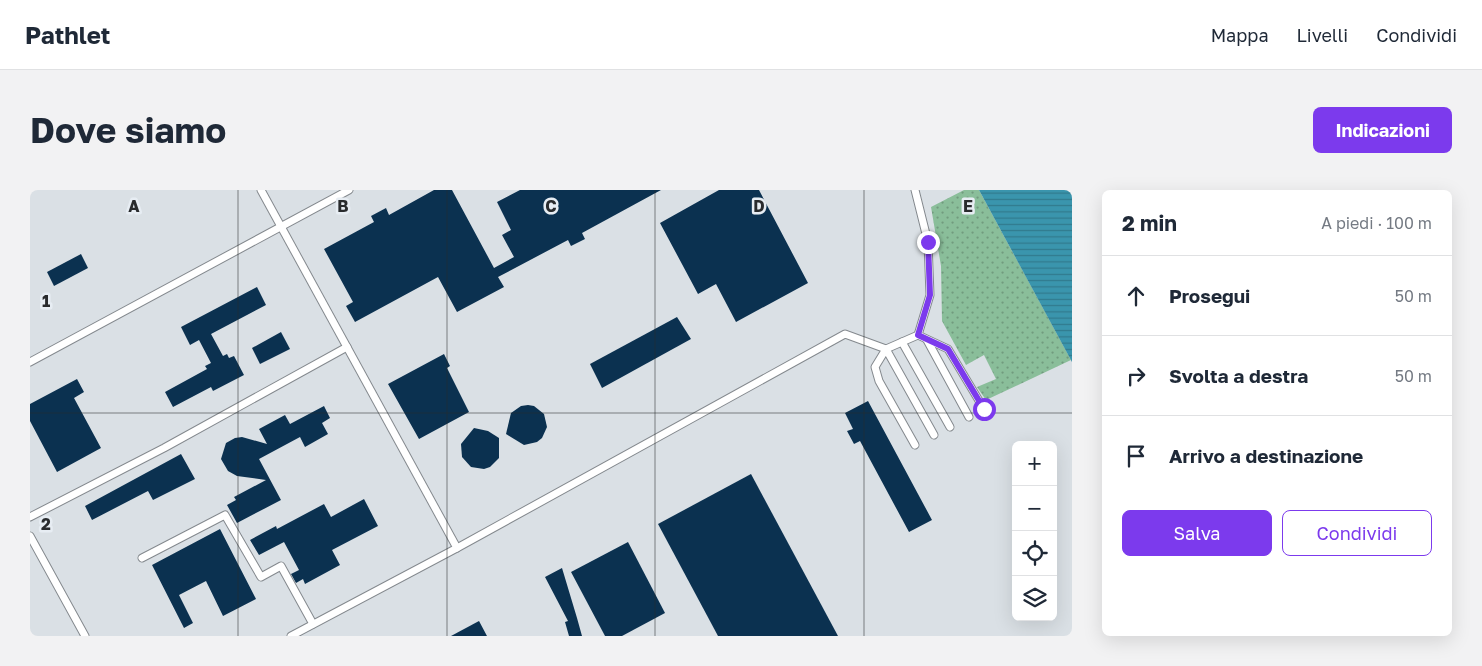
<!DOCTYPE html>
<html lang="it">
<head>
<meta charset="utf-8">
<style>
	:root { --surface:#fff; --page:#f2f2f3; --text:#1f2937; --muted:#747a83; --line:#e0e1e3; --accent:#7c3aed }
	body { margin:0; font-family:"Golos Text",sans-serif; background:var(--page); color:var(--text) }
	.controls { position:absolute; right:15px; bottom:15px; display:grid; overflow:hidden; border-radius:8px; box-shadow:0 5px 20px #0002 }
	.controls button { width:45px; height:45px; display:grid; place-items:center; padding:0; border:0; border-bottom:1px solid var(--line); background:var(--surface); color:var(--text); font:25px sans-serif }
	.stop { position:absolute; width:15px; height:15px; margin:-11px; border:4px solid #7c3aed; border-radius:50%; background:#fff }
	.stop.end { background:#7c3aed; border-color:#fff; box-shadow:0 1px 5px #0008 }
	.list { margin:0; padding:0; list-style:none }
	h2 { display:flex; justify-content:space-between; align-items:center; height:65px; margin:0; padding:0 20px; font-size:21px }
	h2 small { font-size:16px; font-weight:400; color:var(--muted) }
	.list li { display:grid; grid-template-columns:32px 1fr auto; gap:15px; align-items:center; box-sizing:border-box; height:80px; padding:0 20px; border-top:1px solid var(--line) }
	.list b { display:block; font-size:19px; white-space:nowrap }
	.list em { font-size:16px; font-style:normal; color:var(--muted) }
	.actions { display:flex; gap:10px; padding:15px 20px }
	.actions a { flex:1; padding:11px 0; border:1px solid var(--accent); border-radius:8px; text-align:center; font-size:18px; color:var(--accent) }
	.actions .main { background:var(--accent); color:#fff }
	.icon { flex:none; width:28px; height:28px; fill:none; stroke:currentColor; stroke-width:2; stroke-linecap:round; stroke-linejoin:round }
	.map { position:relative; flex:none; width:1042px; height:446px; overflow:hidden; border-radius:8px }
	header { display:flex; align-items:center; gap:30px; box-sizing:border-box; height:70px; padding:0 25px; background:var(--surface); border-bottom:1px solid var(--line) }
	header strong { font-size:24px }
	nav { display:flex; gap:28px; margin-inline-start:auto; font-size:18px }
	.intro { display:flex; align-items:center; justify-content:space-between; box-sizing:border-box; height:120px; padding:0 30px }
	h1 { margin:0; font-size:35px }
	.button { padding:12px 22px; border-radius:8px; background:var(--accent); color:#fff; font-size:18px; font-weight:700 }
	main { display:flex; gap:30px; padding:0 30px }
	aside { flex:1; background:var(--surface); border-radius:8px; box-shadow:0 5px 20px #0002 }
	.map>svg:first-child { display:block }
	.grass { fill:url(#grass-dots) }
	.water { fill:url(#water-rules) }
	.building { fill:#0b3150 }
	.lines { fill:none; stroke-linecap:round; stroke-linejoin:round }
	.service-casing { stroke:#84898e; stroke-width:9 }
	.service { stroke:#fff; stroke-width:7 }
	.route { stroke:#7c3aed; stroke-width:6 }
	.grid { fill:none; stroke:#292b2d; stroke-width:1; stroke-opacity:0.55 }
	.grid-label { font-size:16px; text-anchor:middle; font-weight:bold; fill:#292b2d; stroke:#e7edf3; stroke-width:5; stroke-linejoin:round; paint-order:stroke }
</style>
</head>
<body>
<header>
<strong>Pathlet</strong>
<nav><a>Mappa</a><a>Livelli</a><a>Condividi</a></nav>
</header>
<div class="intro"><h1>Dove siamo</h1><a class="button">Indicazioni</a></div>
<main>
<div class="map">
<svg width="1042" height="446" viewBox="0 0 1042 446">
	<defs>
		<pattern id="grass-dots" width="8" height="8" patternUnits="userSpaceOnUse" patternTransform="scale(1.25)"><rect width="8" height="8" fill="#8abe9a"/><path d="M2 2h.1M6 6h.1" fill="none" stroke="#719b7e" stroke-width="1.8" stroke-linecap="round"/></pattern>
		<pattern id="water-rules" width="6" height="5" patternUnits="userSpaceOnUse" patternTransform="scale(1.25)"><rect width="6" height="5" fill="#3a95ad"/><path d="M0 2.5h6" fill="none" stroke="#317a8d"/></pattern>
	</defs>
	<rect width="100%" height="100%" fill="#dae0e5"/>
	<polygon class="grass" points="934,0 949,0 1041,170 956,210 947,197 966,189 954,165 936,175 912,131 911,76 901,17"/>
	<polygon class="water" points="949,0 1042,0 1042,172"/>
	<g class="building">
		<polygon points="404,0 422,0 464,78 484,67 472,45 481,40 467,12 490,0 631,0 552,43 555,49 541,56 538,50 468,87 474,97 427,122 408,87 325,132 316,116 323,112 294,59 344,32 341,26 356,18 359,25"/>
		<polygon points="689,0 729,0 778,93 706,132 686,94 668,104 630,33"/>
		<polygon points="51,64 58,78 24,96 17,82"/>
		<polygon points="227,97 236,115 181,144 193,166 197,164 199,168 204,166 214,185 183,201 181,197 143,217 135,202 177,179 175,176 181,173 169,150 160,155 151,137"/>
		<polygon points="647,127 661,149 572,198 560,174"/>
		<polygon points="251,142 260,159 230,174 222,158"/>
		<polygon points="414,164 420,176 417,178 439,222 389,249 358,194"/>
		<polygon points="47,189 54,202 44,208 71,258 27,282 0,231 0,214"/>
		<polygon points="838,211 902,330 879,342 830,251 824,254 817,241 823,239 815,223"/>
		<polygon points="498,215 504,216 514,224 517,237 512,248 507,252 494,255 476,244 481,223 491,216"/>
		<polygon points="294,216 300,228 292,233 298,244 275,257 270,247 229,269 251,310 207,333 197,315 206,310 204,307 236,290 207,286 198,281 191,269 196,253 205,248 212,247 237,254 229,239 255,225 260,234"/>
		<polygon points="444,238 458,241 469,248 469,268 460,277 454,279 441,277 432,267 431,254"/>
		<polygon points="151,264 165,289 123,310 118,301 62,330 55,316"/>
		<polygon points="721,284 808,446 688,446 628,334"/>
		<polygon points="334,309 348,336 302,360 310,375 275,394 273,389 266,393 261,384 269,380 254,352 229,365 220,350 246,336 247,339 294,314 301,327"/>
		<polygon points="190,339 226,409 193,426 176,391 149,405 163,433 154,438 122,375"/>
		<polygon points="598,352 635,423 592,446 575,446 541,382"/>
		<polygon points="532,378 547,428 552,446 539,446 535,432 538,431 515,387"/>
		<polygon points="449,431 457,446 421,446"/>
	</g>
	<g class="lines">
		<g class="service-casing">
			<g id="service">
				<polyline points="231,0 427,358"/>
				<polyline points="885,0 898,52 900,105 888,145"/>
				<polyline points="897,150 939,227"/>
				<polyline points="872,152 920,237"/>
				<polyline points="0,172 319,0"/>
				<polyline points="885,255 849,191 845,177 856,159 904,245"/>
				<polyline points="0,327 134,258 317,157"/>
				<polyline points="0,346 55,446"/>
				<polyline points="112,368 195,325 231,387 251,376 283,434"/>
				<polyline points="261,446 427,358 815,144 856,159 888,145 918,159 954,219"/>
			</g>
		</g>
		<use href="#service" class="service"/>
	</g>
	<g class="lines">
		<polyline class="route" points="898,52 900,105 888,145 918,159 954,219"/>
	</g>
	<path class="grid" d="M208,0V446M417,0V446M625,0V446M834,0V446M0,223H1042"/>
	<g class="grid-label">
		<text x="104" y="22">A</text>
		<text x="313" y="22">B</text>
		<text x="521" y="22">C</text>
		<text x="729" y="22">D</text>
		<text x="938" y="22">E</text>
		<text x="16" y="117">1</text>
		<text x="16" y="340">2</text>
	</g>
</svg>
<div class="controls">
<button>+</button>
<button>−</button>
<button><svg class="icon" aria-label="locate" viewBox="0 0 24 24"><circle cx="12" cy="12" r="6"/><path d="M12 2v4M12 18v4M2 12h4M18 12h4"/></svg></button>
<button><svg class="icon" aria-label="layers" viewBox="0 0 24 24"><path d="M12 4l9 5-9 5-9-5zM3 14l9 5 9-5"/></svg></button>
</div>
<div class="stop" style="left:954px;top:219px"></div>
<div class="stop end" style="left:898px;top:52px"></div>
</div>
<aside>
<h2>2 min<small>A piedi · 100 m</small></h2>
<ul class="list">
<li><svg class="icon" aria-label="ahead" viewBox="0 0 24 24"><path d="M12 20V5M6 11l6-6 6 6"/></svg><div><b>Prosegui</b></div><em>50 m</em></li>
<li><svg class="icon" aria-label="right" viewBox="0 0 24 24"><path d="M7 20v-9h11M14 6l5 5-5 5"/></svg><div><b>Svolta a destra</b></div><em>50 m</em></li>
<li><svg class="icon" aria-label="arrive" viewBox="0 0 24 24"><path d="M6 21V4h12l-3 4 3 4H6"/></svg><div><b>Arrivo a destinazione</b></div></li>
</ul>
<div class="actions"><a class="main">Salva</a><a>Condividi</a></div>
</aside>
</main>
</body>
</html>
